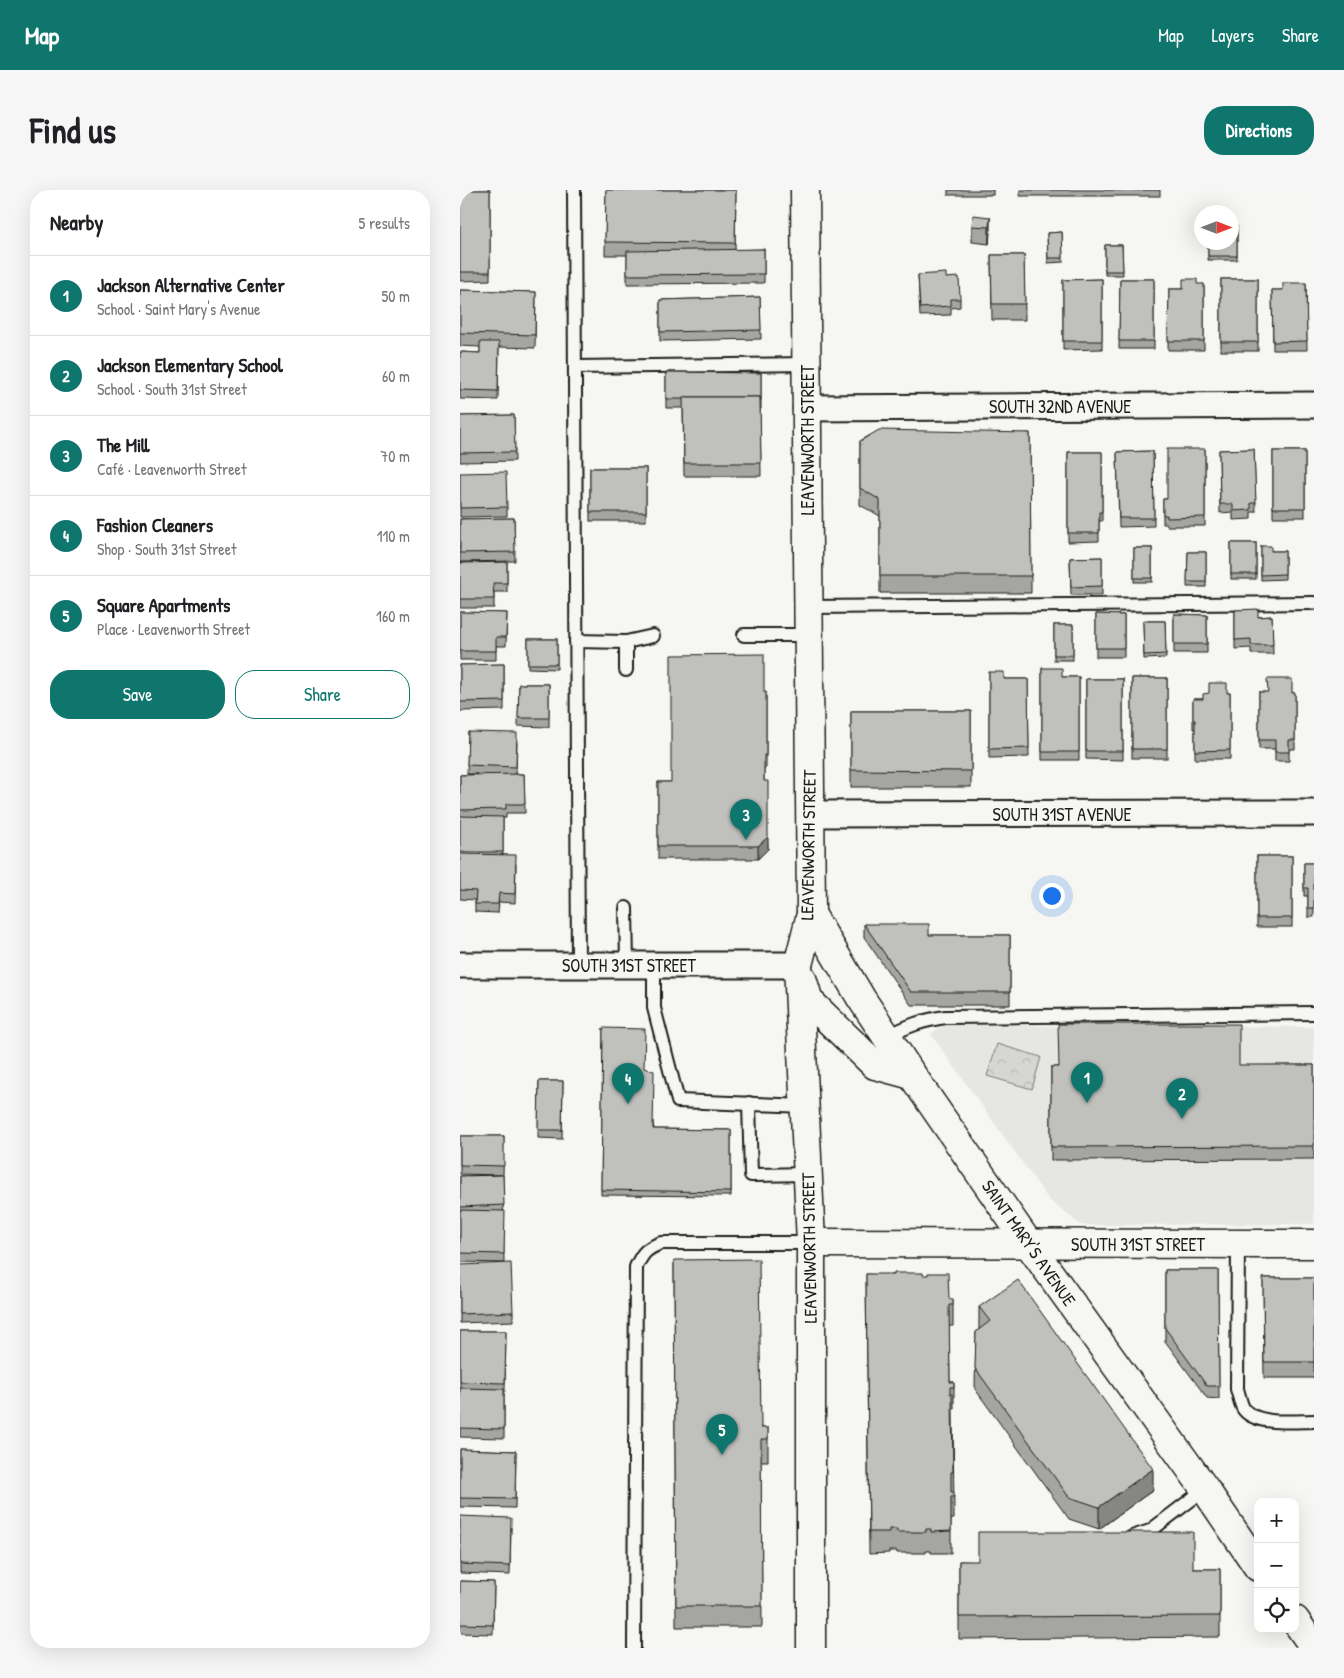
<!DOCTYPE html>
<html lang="en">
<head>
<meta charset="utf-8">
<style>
	:root { --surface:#fff; --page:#f6f6f6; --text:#202124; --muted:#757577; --line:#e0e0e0; --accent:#0f766e }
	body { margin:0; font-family:"Patrick Hand",sans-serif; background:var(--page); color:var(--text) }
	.controls { position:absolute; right:15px; bottom:15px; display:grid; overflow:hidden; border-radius:10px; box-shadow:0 5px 20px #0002 }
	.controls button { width:45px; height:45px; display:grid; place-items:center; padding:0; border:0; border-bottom:1px solid var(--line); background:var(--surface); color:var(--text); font:25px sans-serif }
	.compass { position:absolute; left:734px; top:15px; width:45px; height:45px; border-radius:50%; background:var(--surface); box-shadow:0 5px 20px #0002; rotate:90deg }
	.you { position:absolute; left:591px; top:705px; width:18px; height:18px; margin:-12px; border:4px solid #fff; border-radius:50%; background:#1a73e8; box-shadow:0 0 0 8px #1a73e833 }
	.badge { display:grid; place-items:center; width:32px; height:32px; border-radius:50%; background:var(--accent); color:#fff; font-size:16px; font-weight:700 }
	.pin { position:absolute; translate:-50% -41px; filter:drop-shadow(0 1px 2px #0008) }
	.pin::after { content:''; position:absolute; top:26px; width:18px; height:15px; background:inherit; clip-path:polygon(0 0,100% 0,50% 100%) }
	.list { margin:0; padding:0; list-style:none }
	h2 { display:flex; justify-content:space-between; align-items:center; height:65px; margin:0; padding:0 20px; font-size:21px }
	h2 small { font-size:16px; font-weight:400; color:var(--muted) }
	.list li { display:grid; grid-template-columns:32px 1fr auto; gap:15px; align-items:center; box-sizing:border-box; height:80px; padding:0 20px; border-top:1px solid var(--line) }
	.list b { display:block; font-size:19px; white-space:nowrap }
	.list p { margin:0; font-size:16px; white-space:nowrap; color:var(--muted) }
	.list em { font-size:16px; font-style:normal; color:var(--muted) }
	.actions { display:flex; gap:10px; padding:15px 20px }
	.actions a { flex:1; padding:11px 0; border:1px solid var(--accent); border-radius:20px; text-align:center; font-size:18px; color:var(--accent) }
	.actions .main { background:var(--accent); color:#fff }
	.icon { flex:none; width:28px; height:28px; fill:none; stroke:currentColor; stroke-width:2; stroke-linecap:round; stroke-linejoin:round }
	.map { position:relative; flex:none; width:854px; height:1458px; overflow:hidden; border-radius:20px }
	header { display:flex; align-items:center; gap:30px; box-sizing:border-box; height:70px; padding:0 25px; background:var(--accent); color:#fff }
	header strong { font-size:24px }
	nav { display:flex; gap:28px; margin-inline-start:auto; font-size:18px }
	.intro { display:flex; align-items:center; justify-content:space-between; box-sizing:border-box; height:120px; padding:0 30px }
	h1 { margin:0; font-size:35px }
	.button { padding:12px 22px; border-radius:20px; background:var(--accent); color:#fff; font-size:18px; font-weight:700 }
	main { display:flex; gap:30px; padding:0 30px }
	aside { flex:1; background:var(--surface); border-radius:20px; box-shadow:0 5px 20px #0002 }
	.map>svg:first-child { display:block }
	.built { fill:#e6e6e2 }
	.park { fill:url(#park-crowns); stroke:#797977 }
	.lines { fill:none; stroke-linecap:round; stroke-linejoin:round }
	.lane-casing { stroke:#1c1c1c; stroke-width:16 }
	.street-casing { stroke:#1c1c1c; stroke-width:29 }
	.secondary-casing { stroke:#1c1c1c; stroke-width:31 }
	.primary-casing { stroke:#1c1c1c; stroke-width:31 }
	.lane { stroke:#f6f6f2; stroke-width:12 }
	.street { stroke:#f6f6f2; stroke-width:25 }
	.secondary { stroke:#f6f6f2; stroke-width:28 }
	.primary { stroke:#f6f6f2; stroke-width:28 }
	.wall { fill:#a5a5a3; stroke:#1c1c1c }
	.shaded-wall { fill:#868684; stroke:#1c1c1c }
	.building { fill:#c0c0bd; stroke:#1c1c1c }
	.labels { text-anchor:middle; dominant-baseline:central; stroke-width:4; stroke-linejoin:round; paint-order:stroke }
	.street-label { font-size:18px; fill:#1c1c1c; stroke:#f6f6f2 }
</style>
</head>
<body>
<header>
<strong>Map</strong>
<nav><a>Map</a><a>Layers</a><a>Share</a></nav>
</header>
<div class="intro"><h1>Find us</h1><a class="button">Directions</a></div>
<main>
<aside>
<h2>Nearby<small>5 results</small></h2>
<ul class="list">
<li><span class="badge">1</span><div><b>Jackson Alternative Center</b><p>School · Saint Mary's Avenue</p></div><em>50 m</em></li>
<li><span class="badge">2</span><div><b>Jackson Elementary School</b><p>School · South 31st Street</p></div><em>60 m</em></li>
<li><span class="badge">3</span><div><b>The Mill</b><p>Café · Leavenworth Street</p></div><em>70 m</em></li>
<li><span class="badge">4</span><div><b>Fashion Cleaners</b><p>Shop · South 31st Street</p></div><em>110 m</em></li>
<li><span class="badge">5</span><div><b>Square Apartments</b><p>Place · Leavenworth Street</p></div><em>160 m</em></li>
</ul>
<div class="actions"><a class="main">Save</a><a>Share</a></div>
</aside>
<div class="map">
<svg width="854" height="1458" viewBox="0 0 854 1458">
	<defs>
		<pattern id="park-crowns" width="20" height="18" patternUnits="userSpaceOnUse" patternTransform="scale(1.25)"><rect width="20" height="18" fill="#d6d6d2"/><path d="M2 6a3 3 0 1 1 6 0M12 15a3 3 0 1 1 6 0" fill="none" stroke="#b7b7b4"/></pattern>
	</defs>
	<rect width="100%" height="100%" fill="#f6f6f2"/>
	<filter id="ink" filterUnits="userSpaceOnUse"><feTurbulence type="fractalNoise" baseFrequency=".02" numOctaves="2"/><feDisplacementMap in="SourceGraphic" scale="10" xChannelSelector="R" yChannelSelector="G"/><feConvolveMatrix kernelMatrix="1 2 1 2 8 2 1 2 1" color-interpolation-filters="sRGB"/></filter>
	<g filter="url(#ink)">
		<polygon class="built" points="489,835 854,837 854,1034 621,1035 589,1010 471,844 478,838"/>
		<polygon class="park" points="537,854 581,867 572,899 527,886"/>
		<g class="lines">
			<g class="lane-casing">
				<g id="lane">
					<polyline points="114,0 118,775"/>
					<polyline points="115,177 346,174"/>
					<polyline points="348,417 854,413"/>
					<polyline points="284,445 348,445"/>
					<polyline points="116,451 166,452"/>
					<polyline points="166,480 166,452 193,446"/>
					<polyline points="166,718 167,774"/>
					<polyline points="194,775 194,818 218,911 345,916"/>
					<path d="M427,847C447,836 463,830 486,827L854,823"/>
					<polyline points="289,913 291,985 348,984"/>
					<path d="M778,1054L777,1199C779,1205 780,1212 783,1218C794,1236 836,1231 854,1231"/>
					<polyline points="672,1347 690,1341 745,1299"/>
					<path d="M174,1458L176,1077C183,1062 186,1059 201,1053H351"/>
				</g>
			</g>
			<g class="street-casing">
				<g id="street">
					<polyline points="346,218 854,215"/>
					<polyline points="350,624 854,623"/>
					<polyline points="0,775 338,775"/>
				</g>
			</g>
			<g class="secondary-casing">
				<polyline id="secondary" points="351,1053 854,1054"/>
			</g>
			<g class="primary-casing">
				<g id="primary">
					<polyline points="345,0 351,724 338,775 351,1053 351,1458"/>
					<polyline points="351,724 401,808 452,885 568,1053 745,1299 798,1377"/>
					<polyline points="342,788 349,811 415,875 452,885"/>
					<polyline points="835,1430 854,1457"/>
				</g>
			</g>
			<use href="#lane" class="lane"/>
			<use href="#street" class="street"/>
			<use href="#secondary" class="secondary"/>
			<use href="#primary" class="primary"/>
		</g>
		<g class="wall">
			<polygon points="0,0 30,0 30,90 0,91"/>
			<polygon points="146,0 276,0 275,60 304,59 304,93 167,94 167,65 145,65"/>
			<rect x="488" y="0" width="45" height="5"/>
			<rect x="560" y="0" width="140" height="6"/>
			<polygon points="530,27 529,54 512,52 512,36"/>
			<polygon points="777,36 777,70 748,70 748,52"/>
			<polygon points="602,42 603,72 588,73 587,43"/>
			<polygon points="645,55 662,55 663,85 645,85"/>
			<polygon points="531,65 564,65 565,130 532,130"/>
			<polygon points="458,85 486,88 500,109 500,117 491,118 491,125 460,126"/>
			<polygon points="642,89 642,159 603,160 603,90"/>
			<polygon points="660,89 694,89 694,159 659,159"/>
			<rect x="761" y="89" width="37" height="72"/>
			<polygon points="846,93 847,160 813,160 812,100 823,100"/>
			<polygon points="744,94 744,160 708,160 709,99 723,99"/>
			<polygon points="0,100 76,102 75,158 39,157 38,210 0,209 0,162 20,163 20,157 0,156"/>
			<polygon points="300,107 301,149 200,151 200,110"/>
			<polygon points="206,182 301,183 301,219 300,219 301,286 224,286 223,218 206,218"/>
			<polygon points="54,225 55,271 0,272 0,226"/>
			<polygon points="570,243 571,403 420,403 420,326 400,315 400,251"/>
			<polygon points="745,259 745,336 707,336 707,334 703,334 703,309 707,309"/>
			<polygon points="794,259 796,322 791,322 791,329 773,330 773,322 760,323 759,260"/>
			<polygon points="693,261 694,336 659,337 657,262"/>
			<rect x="813" y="261" width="32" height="66"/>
			<polygon points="608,262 642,262 642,331 639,331 639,351 608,352"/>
			<rect x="130" y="278" width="56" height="53"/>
			<polygon points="0,283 47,317 47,326 0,327"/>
			<polygon points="54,328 55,371 0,372 0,329"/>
			<rect x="771" y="353" width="25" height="36"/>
			<polygon points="801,356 811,361 825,361 825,389 801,390"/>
			<rect x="674" y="358" width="18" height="34"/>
			<polygon points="728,362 746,362 746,397 727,397"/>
			<polygon points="642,367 642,405 611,405 610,368"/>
			<polygon points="47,372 47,402 34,402 34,418 0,418 0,373"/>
			<polygon points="775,420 798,427 812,426 813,464 791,464 791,458 775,459"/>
			<polygon points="0,422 47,423 46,456 36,456 36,470 0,470"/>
			<polygon points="636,424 664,425 664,467 636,467"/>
			<polygon points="714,424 747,425 747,463 714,463"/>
			<polygon points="683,431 705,431 706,468 684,469"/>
			<rect x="594" y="435" width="19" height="35"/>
			<polygon points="68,449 97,449 97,479 68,478"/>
			<polygon points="44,474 44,520 0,521 0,475"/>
			<polygon points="582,478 602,487 619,487 619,570 582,570"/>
			<polygon points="529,482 544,489 568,489 569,567 529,568"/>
			<rect x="672" y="488" width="35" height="80"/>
			<polygon points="626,489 663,489 663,570 626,569"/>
			<polygon points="59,494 89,494 89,537 58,536"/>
			<polygon points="304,502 306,502 306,578 304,578 304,591 308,659 298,669 198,669 198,592 211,592"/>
			<polygon points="799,502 835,503 835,559 829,559 829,571 815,571 815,559 799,559"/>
			<polygon points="767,503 770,503 770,569 735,569 735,539 733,539 733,509 743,509"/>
			<rect x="391" y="521" width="120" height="76"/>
			<polygon points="8,542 57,552 56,584 64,584 65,623 46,623 46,628 43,628 43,665 56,674 55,713 39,712 38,723 15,722 15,710 0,709 0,585 17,584 7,584"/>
			<rect x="797" y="666" width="35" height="71"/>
			<polygon points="844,673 854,673 854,727 848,727 848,706 844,706"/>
			<polygon points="404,734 469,745 550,745 550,815 451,815 404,747"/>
			<polygon points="143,838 184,878 194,939 271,940 271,1006 141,1005"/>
			<polygon points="854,875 854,969 591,970 591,877"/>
			<polygon points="79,891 103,891 102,949 78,948"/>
			<polygon points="0,946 44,946 43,985 44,1073 0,1072 0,986 41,985 0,984"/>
			<polygon points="214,1070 301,1238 308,1238 308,1271 301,1271 302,1437 216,1437"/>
			<polygon points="0,1075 53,1122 53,1131 0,1133"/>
			<polygon points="705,1080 758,1080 759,1209 747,1208 705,1151"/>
			<polygon points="406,1084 428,1085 463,1085 489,1109 493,1109 493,1136 489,1136 490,1192 494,1192 494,1218 493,1218 494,1329 491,1329 491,1363 471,1363 471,1361 466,1361 466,1363 437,1363 437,1361 429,1361 429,1363 409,1364"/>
			<polygon points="803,1088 854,1088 854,1188 804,1188"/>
			<polygon points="519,1117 693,1300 639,1339 609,1329 515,1199 516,1142 519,1139"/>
			<polygon points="0,1141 46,1141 45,1202 44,1202 44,1248 0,1247"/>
			<polygon points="0,1259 56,1261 55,1318 0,1317"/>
			<polygon points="0,1326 51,1337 50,1385 0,1383"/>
			<polygon points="499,1371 733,1379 760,1379 760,1447 499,1449"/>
			<polygon points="0,1391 34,1392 33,1444 0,1443"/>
		</g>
		<g class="shaded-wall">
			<polygon points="530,27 530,43 529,54 529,37"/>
			<polygon points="308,647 308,659 298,669 298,656"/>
			<polygon points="693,1279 693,1300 639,1339 639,1317"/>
		</g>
		<g class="building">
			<rect x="0" y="0" width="30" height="82"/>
			<polygon points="146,0 276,0 275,53 145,52"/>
			<polygon points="513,25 530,27 529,37 512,36"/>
			<polygon points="772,36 777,36 777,66 748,66 748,52 772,52"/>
			<polygon points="602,42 603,68 588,68 587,43"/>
			<polygon points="645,55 662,55 663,81 645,81"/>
			<polygon points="304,59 304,84 167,85 167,61"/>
			<polygon points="531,65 564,65 565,114 532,114"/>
			<polygon points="486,83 486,88 499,87 500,109 491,109 491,116 460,118 458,85"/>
			<polygon points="642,89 642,151 603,151 603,90"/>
			<polygon points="660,89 694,89 694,151 659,151"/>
			<polygon points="723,89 737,89 737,94 744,94 744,151 708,151 709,99 723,99"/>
			<rect x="761" y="89" width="37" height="63"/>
			<polygon points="823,93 846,93 847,151 813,152 812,100 823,100"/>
			<polygon points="0,100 76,102 75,145 0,143"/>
			<polygon points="300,107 301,140 200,142 200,110"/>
			<polygon points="20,152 39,152 38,201 0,200 0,162 20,163"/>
			<polygon points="206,182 301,183 301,210 300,210 300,207 223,207 223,209 206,209"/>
			<polygon points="223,207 300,207 301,273 224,273"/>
			<polygon points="54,225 55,262 0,263 0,226"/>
			<polygon points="419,240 570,243 571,386 420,386 420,310 400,298 400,251"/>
			<polygon points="707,259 745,259 745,327 707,328 707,325 703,325 703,309 707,309"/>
			<polygon points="794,259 796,313 791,313 791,320 773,321 773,314 760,314 759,260"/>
			<polygon points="693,261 694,328 659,328 657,262"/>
			<rect x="813" y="261" width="32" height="57"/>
			<polygon points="608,262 642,262 642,322 639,322 639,343 608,343"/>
			<rect x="130" y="278" width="56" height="44"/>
			<polygon points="46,282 47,317 0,318 0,283"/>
			<polygon points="54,328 55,362 0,363 0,329"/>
			<rect x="771" y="353" width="25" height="31"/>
			<polygon points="801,356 811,356 811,361 825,361 825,384 801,385"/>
			<rect x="674" y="358" width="18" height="30"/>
			<polygon points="728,362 746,362 746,392 727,392"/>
			<polygon points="642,367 642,396 611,397 610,368"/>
			<polygon points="47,372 47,393 33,393 34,409 0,409 0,373"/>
			<polygon points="798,419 798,427 812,426 813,455 791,455 791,449 775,450 775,420"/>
			<polygon points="0,422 47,423 46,447 36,447 36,461 0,461"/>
			<polygon points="636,424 664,425 664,458 636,458"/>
			<polygon points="714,424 747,425 747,454 714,454"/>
			<polygon points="683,431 705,431 706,464 684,465"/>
			<rect x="594" y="435" width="19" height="30"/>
			<rect x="68" y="449" width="29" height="25"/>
			<polygon points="304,464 304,502 306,502 306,565 304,565 304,591 308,591 308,647 298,656 198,656 198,592 211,592 211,465"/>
			<polygon points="44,474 44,511 0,512 0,475"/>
			<polygon points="582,478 602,478 602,487 619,487 619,562 582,562"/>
			<polygon points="529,482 544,482 544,489 568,489 569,558 529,559"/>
			<rect x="672" y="488" width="35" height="71"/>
			<rect x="626" y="489" width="37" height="72"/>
			<polygon points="807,489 832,489 832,503 835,503 835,550 829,550 829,562 815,562 815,550 799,550 799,502 808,502"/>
			<polygon points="749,493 767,493 767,503 770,503 770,560 735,561 735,530 733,530 733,509 743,509 743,504 749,503"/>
			<polygon points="59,494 89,494 89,528 58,528"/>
			<polygon points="391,521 511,521 511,581 391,580"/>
			<polygon points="8,542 57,543 56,577 7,575"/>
			<polygon points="64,584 65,614 46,614 46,619 0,620 0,585"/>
			<polygon points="0,626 43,627 43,662 0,662"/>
			<polygon points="0,664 56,665 55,704 39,703 38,714 15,714 16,701 0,700"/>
			<rect x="797" y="666" width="35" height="62"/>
			<polygon points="844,673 854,673 854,718 848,718 848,698 844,698"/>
			<polygon points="404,734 469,734 469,745 550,745 550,802 451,802"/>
			<polygon points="598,834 779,834 779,875 854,875 854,956 591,957 591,877 599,877"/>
			<polygon points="143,838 185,839 184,878 194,881 193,939 271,940 271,1002 141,1000"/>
			<polygon points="79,891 103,891 102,940 78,940"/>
			<polygon points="0,946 44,946 44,976 0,975"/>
			<polygon points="43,985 44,1015 0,1017 0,986"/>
			<polygon points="0,1020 45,1021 44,1064 0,1063"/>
			<polygon points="299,1069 301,1238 308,1238 308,1249 301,1249 302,1416 216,1416 214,1070"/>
			<polygon points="51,1073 53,1122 0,1124 0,1075"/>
			<polygon points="705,1080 758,1080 759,1196 747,1196 705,1138"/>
			<polygon points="434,1083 463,1083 463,1085 468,1085 468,1083 488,1083 489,1109 493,1109 493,1115 489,1115 490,1192 494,1192 494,1197 490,1197 490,1204 492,1204 493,1282 491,1282 491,1302 494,1302 494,1307 491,1307 491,1341 471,1342 471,1339 466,1339 466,1342 437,1342 437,1339 429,1339 429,1342 409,1342 406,1084 428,1084 428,1085 434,1085"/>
			<polygon points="803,1088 854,1088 854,1172 804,1172"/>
			<polygon points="558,1090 693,1279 639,1317 609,1307 515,1178 516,1142 530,1131 519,1117"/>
			<polygon points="0,1141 46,1141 45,1193 0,1192"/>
			<polygon points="0,1198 44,1199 44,1239 0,1238"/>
			<polygon points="0,1259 56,1261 55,1309 0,1308"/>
			<polygon points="0,1326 51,1328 50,1376 0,1374"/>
			<polygon points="518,1342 733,1342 733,1379 760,1379 760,1426 499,1427 499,1371 518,1371"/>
			<polygon points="0,1391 34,1392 33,1435 0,1434"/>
		</g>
	</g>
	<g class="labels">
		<g class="street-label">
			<text x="600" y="216">SOUTH 32ND AVENUE</text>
			<text transform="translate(347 250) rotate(-90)">LEAVENWORTH STREET</text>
			<text x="602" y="624">SOUTH 31ST AVENUE</text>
			<text transform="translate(348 655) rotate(-89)">LEAVENWORTH STREET</text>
			<text x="169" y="775">SOUTH 31ST STREET</text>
			<text transform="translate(569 1053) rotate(55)">SAINT MARY'S AVENUE</text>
			<text x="678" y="1054">SOUTH 31ST STREET</text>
			<text transform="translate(349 1058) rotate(-91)">LEAVENWORTH STREET</text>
		</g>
	</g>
</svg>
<div class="controls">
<button>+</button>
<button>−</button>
<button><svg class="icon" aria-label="locate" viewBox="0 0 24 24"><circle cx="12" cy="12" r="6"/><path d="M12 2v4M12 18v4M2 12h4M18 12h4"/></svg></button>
</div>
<svg class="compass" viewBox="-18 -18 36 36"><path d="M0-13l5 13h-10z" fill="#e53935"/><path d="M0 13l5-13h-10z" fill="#757577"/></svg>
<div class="you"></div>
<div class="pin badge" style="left:627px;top:913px">1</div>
<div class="pin badge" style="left:722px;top:929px">2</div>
<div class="pin badge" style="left:286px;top:650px">3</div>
<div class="pin badge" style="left:168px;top:914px">4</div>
<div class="pin badge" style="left:262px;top:1265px">5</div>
</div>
</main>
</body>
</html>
